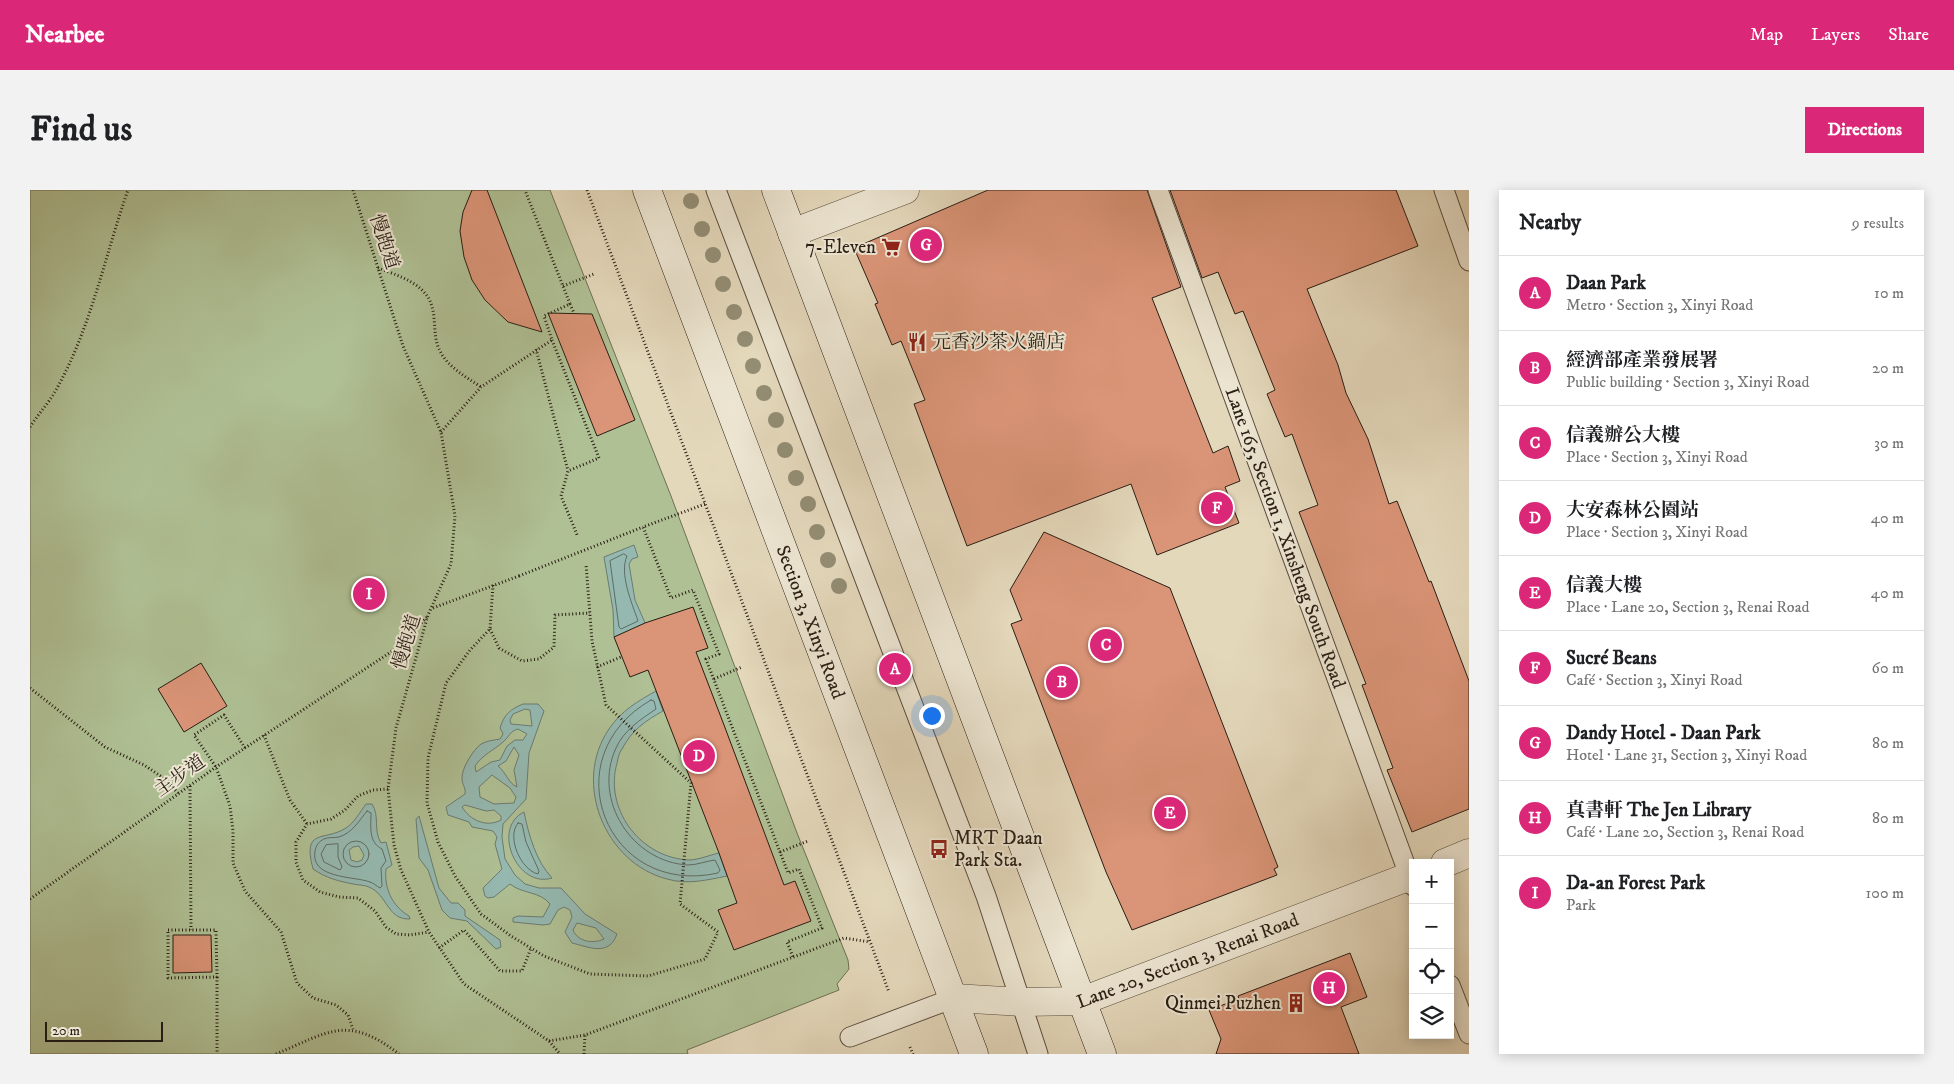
<!DOCTYPE html>
<html lang="en">
<head>
<meta charset="utf-8">
<style>
	:root { --surface:#fff; --page:#f2f2f2; --text:#202124; --muted:#757577; --line:#e0e0e0; --accent:#db2777 }
	body { margin:0; font-family:"IM FELL DW Pica","Noto Serif TC",serif; background:var(--page); color:var(--text) }
	.controls { position:absolute; right:15px; bottom:15px; display:grid; overflow:hidden; border-radius:0px; box-shadow:0 2px 12px #0003 }
	.controls button { width:45px; height:45px; display:grid; place-items:center; padding:0; border:0; border-bottom:1px solid var(--line); background:var(--surface); color:var(--text); font:25px sans-serif }
	.scale { position:absolute; left:15px; bottom:12px; width:118px; box-sizing:border-box; padding-left:5px; border:2px solid #291e14; border-top:0; font-size:14px; line-height:18px; white-space:nowrap; color:#291e14; -webkit-text-stroke:4px #ede6d3; paint-order:stroke }
	.you { position:absolute; left:901px; top:525px; width:18px; height:18px; margin:-12px; border:4px solid #fff; border-radius:50%; background:#1a73e8; box-shadow:0 0 0 8px #1a73e833 }
	.badge { display:grid; place-items:center; width:32px; height:32px; border-radius:50%; background:var(--accent); color:#fff; font-size:16px; font-weight:700 }
	.pin { position:absolute; translate:-50% -50%; border:2px solid #fff; box-shadow:0 1px 5px #0006 }
	.list { margin:0; padding:0; list-style:none }
	h2 { display:flex; justify-content:space-between; align-items:center; height:65px; margin:0; padding:0 20px; font-size:21px }
	h2 small { font-size:16px; font-weight:400; color:var(--muted) }
	.list li { display:grid; grid-template-columns:32px 1fr auto; gap:15px; align-items:center; box-sizing:border-box; height:75px; padding:0 20px; border-top:1px solid var(--line) }
	.list b { display:block; font-size:19px; white-space:nowrap }
	.list p { margin:0; font-size:16px; white-space:nowrap; color:var(--muted) }
	.list em { font-size:16px; font-style:normal; color:var(--muted) }
	.icon { flex:none; width:28px; height:28px; fill:none; stroke:currentColor; stroke-width:2; stroke-linecap:round; stroke-linejoin:round }
	.map { position:relative; flex:none; width:1439px; height:864px; overflow:hidden; border-radius:0px }
	header { display:flex; align-items:center; gap:30px; box-sizing:border-box; height:70px; padding:0 25px; background:var(--accent); color:#fff }
	header strong { font-size:24px }
	nav { display:flex; gap:28px; margin-inline-start:auto; font-size:18px }
	.intro { display:flex; align-items:center; justify-content:space-between; box-sizing:border-box; height:120px; padding:0 30px }
	h1 { margin:0; font-size:35px }
	.button { padding:12px 22px; border-radius:0px; background:var(--accent); color:#fff; font-size:18px; font-weight:700 }
	main { display:flex; gap:30px; padding:0 30px }
	aside { flex:1; background:var(--surface); border-radius:0px; box-shadow:0 2px 12px #0003 }
	.map>svg:first-child { display:block }
	.green { fill:#afc094; stroke:#6c6f54 }
	.water { fill:#95b9b1; stroke:#6a7b72; fill-rule:evenodd }
	.lines { fill:none; stroke-linecap:round; stroke-linejoin:round }
	.shore { stroke:#5f6c62; stroke-width:1 }
	.building { fill:#da9477; stroke:#291e14 }
	.lane-casing { stroke:#584c3e; stroke-width:21 }
	.street-casing { stroke:#584c3e; stroke-width:29 }
	.secondary-casing { stroke:#291e14; stroke-width:29 }
	.path { stroke:#291e14; stroke-width:3; stroke-dasharray:1 2.5; stroke-linecap:butt }
	.lane { stroke:#ede6d3; stroke-width:19 }
	.street { stroke:#ede6d3; stroke-width:28 }
	.secondary { stroke:#ede6d3; stroke-width:28 }
	.path-bridge { stroke:#291e14; stroke-width:3; stroke-dasharray:1 2.5; stroke-linecap:butt }
	.tree { fill:#938d74 }
	.labels { text-anchor:middle; dominant-baseline:central; stroke-width:4; stroke-linejoin:round; paint-order:stroke }
	.street-label { font-size:19px; fill:#291e14; stroke:#ede6d3 }
	.poi-label { font-size:19px; fill:#291e14; stroke:#ede6d3; text-anchor:end }
</style>
</head>
<body>
<header>
<strong>Nearbee</strong>
<nav><a>Map</a><a>Layers</a><a>Share</a></nav>
</header>
<div class="intro"><h1>Find us</h1><a class="button">Directions</a></div>
<main>
<div class="map">
<svg width="1439" height="864" viewBox="0 0 1439 864">
	<rect width="100%" height="100%" fill="#e4d8bb"/>
	<filter id="stains"><feTurbulence type="fractalNoise" baseFrequency=".004" numOctaves="4"/><feColorMatrix values="0 0 0 0 .2 0 0 0 0 .09 0 0 0 0 .02 0 0 0 .5 -.17"/></filter>
	<radialGradient id="worn" r=".72"><stop offset=".6" stop-color="#630" stop-opacity="0"/><stop offset="1" stop-color="#630" stop-opacity=".3"/></radialGradient>
	<polygon class="green" points="0,0 520,0 641,306 767,643 818,770 819,779 807,794 809,800 657,860 658,864 0,864"/>
	<g class="water">
		<polygon points="604,355 608,367 602,369 599,374 605,410 616,435 584,447 583,420 574,367"/>
		<path d="M626,501L633,521C615,531 602,540 592,559C588,564 588,571 586,577C576,622 612,668 659,670C668,670 680,665 689,663L697,686C677,690 657,695 637,689C575,673 542,593 579,539C591,521 608,511 626,501Z"/>
		<path d="M493,514H508L514,521L499,563L496,609L473,634L472,647L475,669L485,685L495,694L509,698H531L555,724L587,744C579,767 559,757 542,753L535,742L542,727L540,720L534,717L528,720L520,734L513,735L483,732V728L488,726L513,727L520,714C510,701 492,704 480,694L464,707L458,708L455,706L453,698L472,679L465,654L467,647L463,641L442,637L439,632L418,625L416,617L435,604C436,598 432,594 432,589C431,579 443,560 451,554C456,551 464,550 470,549L473,544L470,538C474,524 481,519 493,514ZM495,519L500,520L502,536L481,534L480,530L483,524ZM488,539L497,544L493,550H485L477,556L470,570L461,572L446,582L445,576C453,564 463,561 473,552C479,547 480,541 488,539ZM484,557L489,565L484,580L487,597C478,593 476,582 468,576L476,571ZM462,585L480,598L486,607L484,613L464,614L450,607L449,597ZM435,615L456,621L464,620L471,626V630C456,638 440,630 432,617ZM547,733L566,738L574,749C563,754 548,752 543,740Z"/>
		<path d="M336,614H342C350,626 343,640 351,653L356,652L362,675L356,679C354,698 362,716 379,726L380,729C357,730 358,705 339,697C335,695 328,695 323,694C308,691 296,688 283,679C272,637 294,652 316,638C324,633 330,622 336,614ZM329,656L334,665L332,670L327,672L321,670L319,660L323,657Z"/>
		<path d="M494,622C499,646 506,671 522,688C487,699 461,638 494,622Z"/>
		<polygon points="389,626 409,698 421,713 428,713 435,720 435,726 470,750 471,757 466,759 437,731 420,728 412,720 398,680 389,668 386,629"/>
	</g>
	<g class="lines">
		<g class="shore">
			<path d="M594,364L597,366C589,384 602,413 608,431L591,439L589,437L580,371Z"/>
			<path d="M621,510L624,511L626,519C610,530 594,540 586,558C562,610 602,672 658,675C667,675 676,671 685,670L690,680L688,683C576,708 521,567 621,510Z"/>
			<path d="M337,621L341,623C341,636 338,652 352,659L356,671L351,678L352,696L350,698C346,696 344,693 340,692C324,686 280,689 285,661C286,656 288,652 294,649C298,647 304,648 309,647C322,643 329,631 337,621Z"/>
			<path d="M488,633L492,634L496,652L509,681L508,684C491,680 476,647 488,633Z"/>
			<circle cx="326" cy="664" r="13"/>
			<polygon points="308,654 308,667 312,677 310,680 294,672 291,664 296,655"/>
		</g>
	</g>
	<g class="building">
		<polygon points="442,0 457,0 512,142 478,132 455,110 442,90 434,67 430,41 433,22"/>
		<polygon points="958,0 1117,0 1151,97 1122,108 1183,263 1198,256 1210,291 1195,297 1209,333 1127,365 1101,294 937,356 884,214 895,210 871,151 862,155 845,114 848,113 824,58"/>
		<polygon points="1140,0 1366,0 1388,56 1277,99 1308,175 1316,203 1338,249 1359,314 1367,311 1399,392 1401,391 1439,491 1439,619 1382,642 1357,580 1363,578 1332,495 1336,494 1269,322 1288,315 1262,244 1255,247 1237,204 1245,200 1213,121 1205,124 1188,82 1172,88"/>
		<polygon points="518,123 562,124 605,230 567,246"/>
		<polygon points="1014,342 1140,398 1248,677 1244,679 1247,685 1102,740 1076,682 981,434 992,430 980,400"/>
		<polygon points="663,417 678,458 666,462 694,535 754,695 765,691 781,731 704,760 688,720 707,713 689,663 618,480 600,487 584,447 615,433"/>
		<polygon points="171,473 197,516 154,542 128,499"/>
		<polygon points="143,745 181,745 182,782 143,783"/>
		<polygon points="1320,763 1337,807 1311,817 1329,864 1186,864 1191,849 1179,820 1209,809 1208,806"/>
	</g>
	<g class="lines">
		<g class="lane-casing">
			<g id="lane">
				<polyline points="686,0 956,706 1008,864"/>
				<polyline points="1128,0 1383,696"/>
				<polyline points="1414,0 1439,71"/>
				<polyline points="1420,795 1439,844"/>
				<polyline points="820,847 924,808"/>
			</g>
		</g>
		<g class="street-casing">
			<g id="street">
				<polyline points="762,43 875,0"/>
				<polyline points="1415,673 1439,663"/>
				<path id="s1" d="M924,808L992,812L1052,811L1383,685"/>
			</g>
		</g>
		<g class="secondary-casing">
			<g id="secondary">
				<path id="s2" d="M617,0L944,864"/>
				<polyline points="746,0 1072,864"/>
			</g>
		</g>
		<g class="path">
			<polyline points="323,0 373,156 411,242 425,326 421,374 398,425 366,538 358,599 364,655 371,680 399,742 434,794 519,851 530,864"/>
			<polyline points="557,0 859,802"/>
			<path d="M348,78C367,85 397,94 402,117C406,130 403,146 409,159C417,177 435,186 451,197"/>
			<polyline points="533,96 564,84"/>
			<polyline points="540,114 544,123"/>
			<polyline points="522,150 569,268 538,281 531,306 548,347"/>
			<polyline points="506,159 538,281"/>
			<path d="M0,237C7,226 16,216 23,205C60,143 74,68 98,0"/>
			<polyline points="411,242 451,197 522,150 514,126 540,114 495,0"/>
			<polyline points="675,314 613,337 641,408 663,400 689,464 676,469 758,683 769,679 792,738 757,752 763,767"/>
			<polyline points="463,395 460,439 440,460 416,493 398,568 397,613 408,652 425,686 451,724 481,746 514,766 560,784 618,786 675,769 688,742 650,714 661,593 576,515 562,451 556,374"/>
			<polyline points="403,418 489,386"/>
			<polyline points="460,439 469,458 492,471 509,469 524,457 525,425 560,423"/>
			<polyline points="567,477 591,467"/>
			<polyline points="684,489 712,477"/>
			<polyline points="0,498 75,557 114,575 135,589 148,603"/>
			<polyline points="234,545 260,610 277,634"/>
			<polyline points="215,558 194,525 164,545 186,577 200,616 203,641 203,673 215,701 251,742 267,793 283,808 306,815 318,825 323,839"/>
			<polyline points="160,596 161,740"/>
			<polyline points="358,599 343,600 328,606 315,620 301,629 277,634 266,652 266,672 273,690 290,702 309,707 328,708 345,721 356,737 366,744 380,745 399,742"/>
			<polyline points="750,662 778,651"/>
			<polyline points="0,709 186,577 367,458 398,426"/>
			<polygon points="138,740 186,740 187,787 138,788"/>
			<polyline points="409,758 434,740 470,781 492,781 501,758"/>
			<polyline points="187,787 187,864"/>
			<polyline points="519,851 555,845"/>
			<polyline points="880,857 883,864"/>
			<path d="M246,864C299,842 317,824 369,864"/>
			<polyline points="554,864 555,845 814,748 840,752"/>
		</g>
		<use href="#lane" class="lane"/>
		<use href="#street" class="street"/>
		<use href="#secondary" class="secondary"/>
		<polyline class="path-bridge" points="489,386 613,337"/>
	</g>
	<g class="tree">
		<circle cx="661" cy="11" r="8"/>
		<circle cx="672" cy="39" r="8"/>
		<circle cx="683" cy="65" r="8"/>
		<circle cx="693" cy="94" r="8"/>
		<circle cx="704" cy="122" r="8"/>
		<circle cx="715" cy="149" r="8"/>
		<circle cx="723" cy="176" r="8"/>
		<circle cx="734" cy="203" r="8"/>
		<circle cx="746" cy="230" r="8"/>
		<circle cx="755" cy="260" r="8"/>
		<circle cx="766" cy="288" r="8"/>
		<circle cx="778" cy="314" r="8"/>
		<circle cx="787" cy="342" r="8"/>
		<circle cx="798" cy="370" r="8"/>
		<circle cx="809" cy="396" r="8"/>
	</g>
	<defs>
		<g id="supermarket-bare" transform="scale(1.5)"><path d="M-6-5.5h2.5l.6 2H6L4.5 2H-2.5L-4.4-4H-6ZM-1.5 3.2a1.3 1.3 0 1 0 .1 0ZM3 3.2a1.3 1.3 0 1 0 .1 0Z" fill="#8f2418" stroke="#ede6d3" stroke-width="2.5" paint-order="stroke"/></g>
		<g id="restaurant-bare" transform="scale(1.5)"><path d="M-5-6h1v4h1v-4h1v4h1v-4h1v5L-1.5 .5V6h-2V.5L-5-1ZM5-6V6H3V1.5H1.5Q1.5-4 5-6Z" fill="#8f2418" stroke="#ede6d3" stroke-width="2.5" paint-order="stroke"/></g>
		<g id="bus-bare" transform="scale(1.5)"><path d="M-5-6H5V4H4V6H2V4H-2V6H-4V4H-5ZM-3.5-4V0h7V-4ZM-3.5 1.2v1.5H-2V1.2ZM2 1.2v1.5H3.5V1.2Z" fill="#8f2418" stroke="#ede6d3" stroke-width="2.5" paint-order="stroke"/></g>
		<g id="building-bare" transform="scale(1.5)"><path d="M-4-6H4V6H1V3H-1V6H-4ZM-2.5-4.3h1.7v1.8h-1.7ZM.8-4.3h1.7v1.8H.8ZM-2.5-1h1.7V.8h-1.7ZM.8-1h1.7V.8H.8Z" fill="#8f2418" stroke="#ede6d3" stroke-width="2.5" paint-order="stroke"/></g>
	</defs>
	<g fill-rule="evenodd">
		<use href="#supermarket-bare" x="861" y="57"/>
		<use href="#restaurant-bare" x="887" y="152"/>
		<use href="#bus-bare" x="909" y="659"/>
		<use href="#building-bare" x="1266" y="813"/>
	</g>
	<g class="labels">
		<g class="street-label">
			<text transform="translate(354 52) rotate(72)">慢跑道</text>
			<text transform="translate(1255 348) rotate(70)">Lane 165, Section 1, Xinsheng South Road</text>
			<text stroke="none"><textPath href="#s2" startOffset="462">Section 3, Xinyi Road</textPath></text>
			<text transform="translate(377 452) rotate(-73)">慢跑道</text>
			<text transform="translate(150 586) rotate(-35)">主步道</text>
			<text stroke="none"><textPath href="#s1" startOffset="241">Lane 20, Section 3, Renai Road</textPath></text>
		</g>
		<g class="poi-label">
			<text x="846" y="57">7-Eleven</text>
			<text x="902" y="152" text-anchor="start">元香沙茶火鍋店</text>
			<text x="924" y="648" text-anchor="start">MRT Daan<tspan x="924" dy="22">Park Sta.</tspan></text>
			<text x="1251" y="813">Qinmei Puzhen</text>
		</g>
	</g>
	<rect width="100%" height="100%" filter="url(#stains)"/>
	<rect width="100%" height="100%" fill="url(#worn)"/>
</svg>
<div class="controls">
<button>+</button>
<button>−</button>
<button><svg class="icon" aria-label="locate" viewBox="0 0 24 24"><circle cx="12" cy="12" r="6"/><path d="M12 2v4M12 18v4M2 12h4M18 12h4"/></svg></button>
<button><svg class="icon" aria-label="layers" viewBox="0 0 24 24"><path d="M12 4l9 5-9 5-9-5zM3 14l9 5 9-5"/></svg></button>
</div>
<div class="scale">20 m</div>
<div class="you"></div>
<div class="pin badge" style="left:865px;top:479px">A</div>
<div class="pin badge" style="left:1032px;top:492px">B</div>
<div class="pin badge" style="left:1076px;top:455px">C</div>
<div class="pin badge" style="left:669px;top:566px">D</div>
<div class="pin badge" style="left:1140px;top:623px">E</div>
<div class="pin badge" style="left:1187px;top:318px">F</div>
<div class="pin badge" style="left:896px;top:55px">G</div>
<div class="pin badge" style="left:1299px;top:798px">H</div>
<div class="pin badge" style="left:339px;top:404px">I</div>
</div>
<aside>
<h2>Nearby<small>9 results</small></h2>
<ul class="list">
<li><span class="badge">A</span><div><b>Daan Park</b><p>Metro · Section 3, Xinyi Road</p></div><em>10 m</em></li>
<li><span class="badge">B</span><div><b>經濟部產業發展署</b><p>Public building · Section 3, Xinyi Road</p></div><em>20 m</em></li>
<li><span class="badge">C</span><div><b>信義辦公大樓</b><p>Place · Section 3, Xinyi Road</p></div><em>30 m</em></li>
<li><span class="badge">D</span><div><b>大安森林公園站</b><p>Place · Section 3, Xinyi Road</p></div><em>40 m</em></li>
<li><span class="badge">E</span><div><b>信義大樓</b><p>Place · Lane 20, Section 3, Renai Road</p></div><em>40 m</em></li>
<li><span class="badge">F</span><div><b>Sucré Beans</b><p>Café · Section 3, Xinyi Road</p></div><em>60 m</em></li>
<li><span class="badge">G</span><div><b>Dandy Hotel - Daan Park</b><p>Hotel · Lane 31, Section 3, Xinyi Road</p></div><em>80 m</em></li>
<li><span class="badge">H</span><div><b>真書軒 The Jen Library</b><p>Café · Lane 20, Section 3, Renai Road</p></div><em>80 m</em></li>
<li><span class="badge">I</span><div><b>Da-an Forest Park</b><p>Park</p></div><em>100 m</em></li>
</ul>
</aside>
</main>
</body>
</html>
